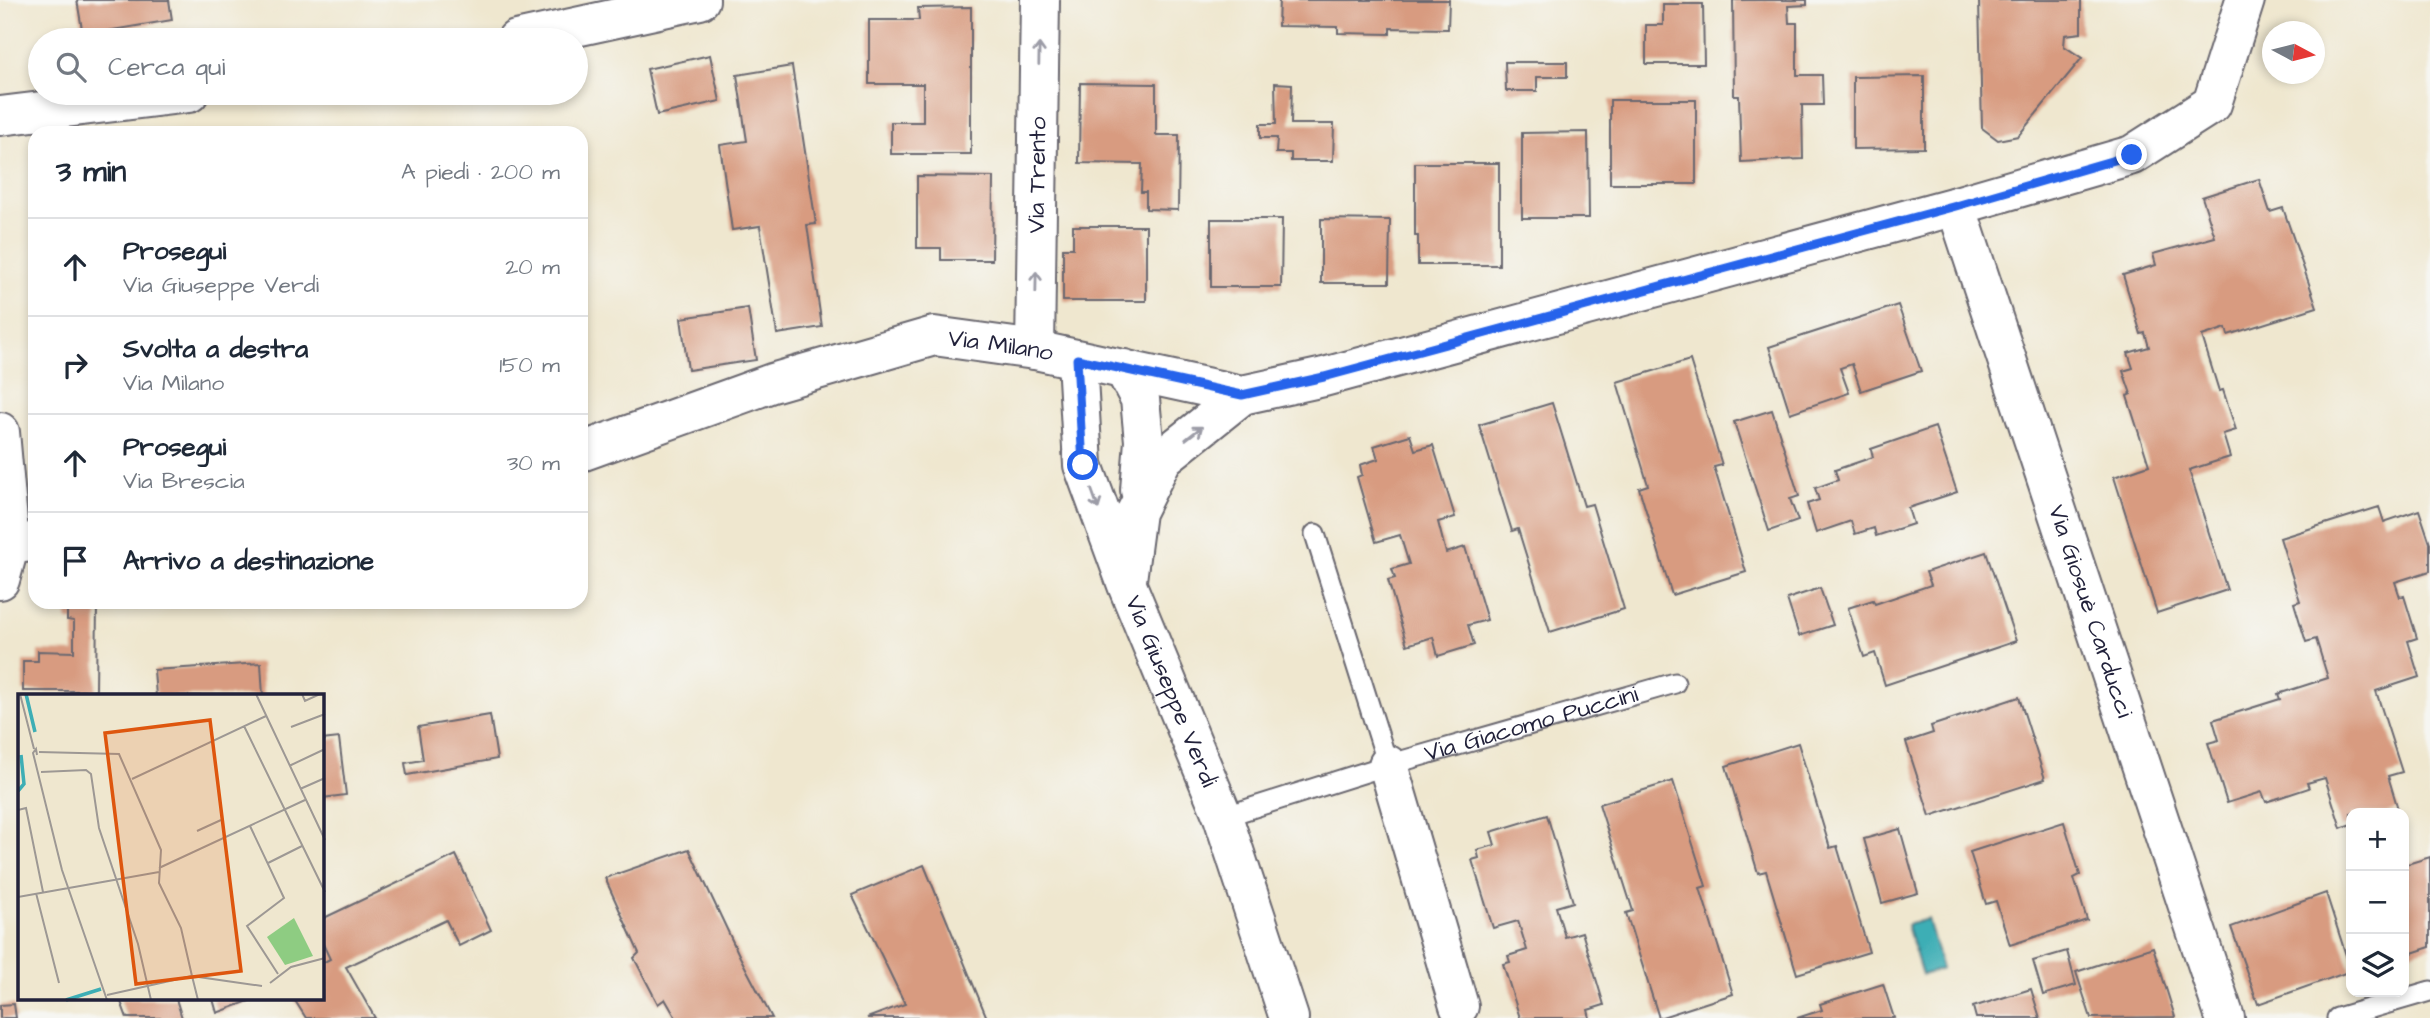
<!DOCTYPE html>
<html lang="it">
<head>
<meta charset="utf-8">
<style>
	:root { --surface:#fff; --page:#f2f2f3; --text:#1f2937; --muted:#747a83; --line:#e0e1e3 }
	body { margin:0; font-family:"Architects Daughter",sans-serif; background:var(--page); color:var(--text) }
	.controls { position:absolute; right:21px; bottom:21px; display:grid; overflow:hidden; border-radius:14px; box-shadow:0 4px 10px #0003 }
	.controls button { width:63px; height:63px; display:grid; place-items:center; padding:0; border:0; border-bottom:2px solid var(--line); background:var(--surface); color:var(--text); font:35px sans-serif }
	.compass { position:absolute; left:2262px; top:21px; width:63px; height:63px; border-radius:50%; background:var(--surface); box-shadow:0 4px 10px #0003; rotate:97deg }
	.stop { position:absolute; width:21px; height:21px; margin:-16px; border:5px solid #2563eb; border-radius:50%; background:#fff }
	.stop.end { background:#2563eb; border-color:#fff; box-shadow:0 2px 7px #0008 }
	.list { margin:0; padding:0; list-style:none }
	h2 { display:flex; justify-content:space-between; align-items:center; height:91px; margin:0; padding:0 28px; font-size:30px }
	h2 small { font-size:23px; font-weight:400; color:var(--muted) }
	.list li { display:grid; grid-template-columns:46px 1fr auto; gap:21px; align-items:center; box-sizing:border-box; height:98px; padding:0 28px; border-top:2px solid var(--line) }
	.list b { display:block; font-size:26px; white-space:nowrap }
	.list p { margin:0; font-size:23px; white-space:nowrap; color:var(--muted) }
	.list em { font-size:23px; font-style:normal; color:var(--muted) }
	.icon { flex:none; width:38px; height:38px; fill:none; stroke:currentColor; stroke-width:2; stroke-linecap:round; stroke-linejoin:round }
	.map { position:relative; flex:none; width:2430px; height:1018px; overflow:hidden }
	.search { position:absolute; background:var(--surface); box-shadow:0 4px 10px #0003; left:28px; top:28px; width:560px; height:77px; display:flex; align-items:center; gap:18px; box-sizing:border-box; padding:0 24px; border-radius:38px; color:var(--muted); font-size:26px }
	.panel { position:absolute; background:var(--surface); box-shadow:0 4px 10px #0003; left:28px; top:126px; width:560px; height:483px; border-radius:21px }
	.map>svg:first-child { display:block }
	.water { fill:#3daeb5; stroke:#306878; stroke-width:2 }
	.building { fill:#d89b80 }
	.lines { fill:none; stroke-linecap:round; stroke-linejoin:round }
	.service-casing { stroke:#6a676f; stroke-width:23 }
	.minor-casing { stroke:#6a676f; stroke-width:42 }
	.tertiary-casing { stroke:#6a676f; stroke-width:42 }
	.service { stroke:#fff; stroke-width:19 }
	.minor { stroke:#fff; stroke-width:38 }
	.tertiary { stroke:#fff; stroke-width:38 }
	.oneway { stroke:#9c9ca7 }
	.route { stroke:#2563eb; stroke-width:9 }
	.labels { text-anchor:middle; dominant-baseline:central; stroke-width:6; stroke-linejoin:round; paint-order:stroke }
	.street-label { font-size:24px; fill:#22223b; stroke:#f6f6f2 }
	.inset-river { fill:none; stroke:#3daeb5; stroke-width:3.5 }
	.inset-road { fill:none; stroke:#9d9894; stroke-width:2 }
	.view { fill:#de560e; fill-opacity:0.15; stroke:#de560e; stroke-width:3.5 }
	.inset-edge { fill:none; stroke:#22223b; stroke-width:3.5 }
</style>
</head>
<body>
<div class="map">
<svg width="2430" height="1018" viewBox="0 0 2430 1018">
	<rect width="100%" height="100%" fill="#f6f6f2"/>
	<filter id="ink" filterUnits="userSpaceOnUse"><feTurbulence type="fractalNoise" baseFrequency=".0143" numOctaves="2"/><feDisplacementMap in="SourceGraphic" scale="14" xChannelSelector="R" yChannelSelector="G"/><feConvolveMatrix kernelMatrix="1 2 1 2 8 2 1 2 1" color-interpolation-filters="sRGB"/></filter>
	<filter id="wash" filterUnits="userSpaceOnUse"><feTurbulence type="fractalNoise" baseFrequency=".00686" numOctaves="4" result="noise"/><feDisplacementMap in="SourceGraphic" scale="28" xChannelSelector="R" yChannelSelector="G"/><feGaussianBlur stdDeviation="1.57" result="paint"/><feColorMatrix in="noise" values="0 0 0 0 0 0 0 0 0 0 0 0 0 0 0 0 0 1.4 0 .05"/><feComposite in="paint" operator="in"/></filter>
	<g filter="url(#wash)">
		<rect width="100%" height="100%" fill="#efe7cf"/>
		<polygon class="water" points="1928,919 1942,969 1922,975 1907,925"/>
		<g id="blocks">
			<g class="building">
				<polygon points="77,0 169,0 172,20 83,35"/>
				<polygon points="1279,0 1449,0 1448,29 1390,28 1390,34 1338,33 1338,27 1278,26"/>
				<polygon points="1733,0 1807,0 1807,5 1788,6 1789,23 1797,23 1797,75 1822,75 1823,105 1802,105 1803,159 1741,162 1739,96 1734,96"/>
				<polygon points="1979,0 2081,0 2081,33 2065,35 2064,46 2082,58 2018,136 1998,140 1982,128"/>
				<polygon points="1663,4 1703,4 1704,64 1646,64 1646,25 1663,25"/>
				<polygon points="971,7 971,154 891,154 891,122 923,122 923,84 869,84 869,20 919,20 918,8"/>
				<polygon points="710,55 720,101 657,115 647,69"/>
				<polygon points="1505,62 1567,62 1567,77 1537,77 1537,91 1506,91"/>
				<polygon points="792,66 816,224 807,225 822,327 777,334 760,226 732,230 720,145 747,141 737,75"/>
				<polygon points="1924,76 1924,148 1853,149 1853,77"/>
				<polygon points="1080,83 1156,84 1156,135 1179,135 1178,210 1146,209 1146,192 1141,192 1142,164 1079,163"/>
				<polygon points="1275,83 1292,84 1291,124 1334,124 1333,161 1291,161 1291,153 1276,153 1277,138 1260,138 1260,124 1276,124"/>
				<rect x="1610" y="100" width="86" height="84"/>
				<polygon points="1588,132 1589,218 1522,218 1522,133"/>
				<polygon points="1415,163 1499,163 1499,265 1418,265 1418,236 1415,236"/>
				<polygon points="917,176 993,177 992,260 941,260 941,248 917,248"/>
				<polygon points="2259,179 2270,212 2283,208 2317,307 2228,335 2226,328 2202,336 2219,391 2223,390 2236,430 2223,434 2230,457 2189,470 2227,590 2157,613 2114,477 2149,465 2127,396 2131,394 2123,371 2133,368 2128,353 2149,347 2145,333 2141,334 2123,275 2156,265 2153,254 2215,237 2202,197"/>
				<polygon points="1211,219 1282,219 1281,287 1211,287"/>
				<polygon points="1321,219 1390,220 1389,283 1321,283"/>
				<polygon points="1073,226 1146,226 1146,301 1063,301 1063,248 1073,248"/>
				<polygon points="1898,305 1921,371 1861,391 1852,364 1840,368 1849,393 1790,413 1769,347"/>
				<polygon points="748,308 756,360 688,370 681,318"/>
				<polygon points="1690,360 1722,465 1714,467 1746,572 1672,595 1639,488 1648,485 1617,382"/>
				<polygon points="1552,403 1584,506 1592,504 1624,609 1550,632 1518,529 1512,531 1479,425"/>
				<polygon points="1772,410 1799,496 1790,499 1798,521 1769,531 1734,422"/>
				<polygon points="1935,427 1957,492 1908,508 1913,524 1876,536 1874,528 1855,534 1851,521 1816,533 1807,504 1819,500 1815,488 1838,480 1835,470 1873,457 1871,449"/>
				<polygon points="1410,435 1415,450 1433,445 1455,517 1438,522 1446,553 1465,547 1487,620 1468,625 1474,645 1438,656 1433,637 1407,645 1388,580 1395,578 1392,569 1409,564 1400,535 1376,542 1357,477 1362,475 1360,465 1378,459 1374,446"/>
				<polygon points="2379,507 2384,522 2419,510 2430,543 2430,571 2395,582 2400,597 2404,596 2417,638 2408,641 2419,677 2376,691 2402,772 2388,776 2398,809 2386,813 2351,813 2351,824 2341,828 2325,778 2307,783 2309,788 2266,802 2262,792 2227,803 2208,743 2219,740 2213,720 2280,699 2278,694 2328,678 2316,639 2306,642 2294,603 2300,601 2280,538"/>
				<polygon points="1986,552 2016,641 1885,685 1875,653 1864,657 1848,608 1873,600 1875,604 1931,585 1926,572"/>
				<polygon points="1820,588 1833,625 1799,636 1787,599"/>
				<polygon points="67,602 97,602 96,691 23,691 23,661 38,661 38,651 74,652 74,621 67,620"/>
				<polygon points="261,663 263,696 156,696 154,670"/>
				<polygon points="2019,697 2045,779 1930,816 1906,742 1933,733 1931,726"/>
				<polygon points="490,715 497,759 407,775 405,763 423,760 418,727"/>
				<polygon points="339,738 346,795 322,798 322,740"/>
				<polygon points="1798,743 1830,848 1837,846 1869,952 1797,974 1766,871 1758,873 1726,766"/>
				<polygon points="1673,781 1706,886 1700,888 1733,994 1659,1018 1626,913 1633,911 1599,804"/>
				<polygon points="1547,815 1573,902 1556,907 1565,937 1582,932 1604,1005 1588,1010 1590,1018 1520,1018 1503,964 1510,962 1508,956 1527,950 1518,921 1493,928 1472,860 1479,858 1477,850 1495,845 1491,832"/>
				<polygon points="2064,822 2080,875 2074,878 2087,920 2010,945 1996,901 1986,904 1970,852"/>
				<polygon points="1900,829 1918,893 1882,903 1864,839"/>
				<polygon points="689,849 740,957 772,1018 676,1018 665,999 658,1004 634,958 639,953 605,878"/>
				<polygon points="456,855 491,930 459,946 446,920 346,967 375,1018 306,1018 294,999 322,999 322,963 330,959 322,942 322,919"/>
				<polygon points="2430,857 2430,947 2409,954 2404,938 2404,865"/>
				<polygon points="924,865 987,1018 867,1018 905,1004 852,895"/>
				<polygon points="2326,893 2351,971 2258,1004 2231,927"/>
				<polygon points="2153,947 2175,1017 2091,1018 2076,972"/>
				<polygon points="2067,951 2076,985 2043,995 2033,961"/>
				<polygon points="1883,984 1894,1018 1797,1018 1822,1010 1820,1004"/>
				<polygon points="2031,989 2040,1018 1976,1018 1973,1007"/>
				<polygon points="120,999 176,999 182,1018 127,1018"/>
				<polygon points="213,999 248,999 249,1001 217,1013"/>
				<polygon points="14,1004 16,1018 0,1018 0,1005"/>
			</g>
		</g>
	</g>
	<g filter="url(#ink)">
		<use href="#blocks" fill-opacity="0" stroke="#6a676f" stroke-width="2"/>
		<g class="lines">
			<g class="service-casing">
				<g id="service">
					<polyline points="1315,534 1388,765"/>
					<path id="s1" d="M1223,817L1388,765L1675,683"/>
					<polyline points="2337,1018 2430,991"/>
				</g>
			</g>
			<g class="minor-casing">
				<g id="minor">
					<polyline points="516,40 700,0"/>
					<polyline points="0,116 189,93"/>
					<path id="s2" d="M1956,206L2225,1018"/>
					<path id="s3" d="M1035,350L1040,0"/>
					<path id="s4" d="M1077,360L1083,465L1127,585L1223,817L1289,1018"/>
					<polyline points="1124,369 1140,399 1144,441 1140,490"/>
					<polyline points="0,432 10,544 0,543"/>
					<polyline points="1127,580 1136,512 1163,458 1242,395"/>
					<polyline points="1388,765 1459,1006"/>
				</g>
			</g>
			<g class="tertiary-casing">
				<g id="tertiary">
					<path id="s5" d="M581,452L772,383L934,336L1035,350L1242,395L1324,377L1956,206L2132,155L2212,104L2245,0"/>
					<polyline points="0,580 10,544 35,542"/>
				</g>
			</g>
			<use href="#service" class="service"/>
			<use href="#minor" class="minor"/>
			<use href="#tertiary" class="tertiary"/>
		</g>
		<defs><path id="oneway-shaft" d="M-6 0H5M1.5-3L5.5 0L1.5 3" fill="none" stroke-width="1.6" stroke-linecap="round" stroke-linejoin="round" transform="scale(1.75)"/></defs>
		<g class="oneway">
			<use href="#oneway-shaft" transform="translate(1039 54) rotate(-89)"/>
			<use href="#oneway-shaft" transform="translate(1036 282) rotate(-89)"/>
			<use href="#oneway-shaft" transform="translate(1194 433) rotate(-38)"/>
			<use href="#oneway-shaft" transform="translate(1095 499) rotate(70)"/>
		</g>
	</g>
	<g class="lines" filter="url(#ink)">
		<polyline class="route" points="1083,465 1077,359 1242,395 1324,377 1956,206 2132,155"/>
	</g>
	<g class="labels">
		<g class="street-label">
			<text stroke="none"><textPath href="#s3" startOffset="175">Via Trento</textPath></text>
			<text stroke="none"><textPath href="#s5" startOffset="439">Via Milano</textPath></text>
			<text stroke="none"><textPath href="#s2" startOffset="427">Via Giosuè Carducci</textPath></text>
			<text stroke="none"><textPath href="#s4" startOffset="348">Via Giuseppe Verdi</textPath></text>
			<text stroke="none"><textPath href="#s1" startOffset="322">Via Giacomo Puccini</textPath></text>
		</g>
	</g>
	<g transform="translate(18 694)">
		<rect width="306" height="306" fill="#efe7cf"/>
		<path d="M276,224L295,262L267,271L249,243Z" fill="#8ecc82"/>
		<path class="inset-river" d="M8,0L17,38M0,97L6,90L3,61M48,306L83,295"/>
		<path class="inset-road" d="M2,0L16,55M238,0L307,146M284,0L287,7L302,0M226,32L307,198M273,33L307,20M21,58L101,60L143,156L141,189L163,234L174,282L244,292M19,61L18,55L15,59L44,176L89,306M271,72L307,55M23,78L68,76L73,80L81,134L120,250L133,306M114,85L248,22M282,95L307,84M0,116L8,114L25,198M232,132L266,204L229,232L260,280M179,137L203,126M250,169L284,152M141,174L287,106M18,199L41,289M0,203L141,178M252,289L273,273L307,264M89,301L174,282L180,306"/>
		<path class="view" d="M192,26L223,277L118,290L87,39Z"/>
		<rect width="306" height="306" class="inset-edge"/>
	</g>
</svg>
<div class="controls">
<button>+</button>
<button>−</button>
<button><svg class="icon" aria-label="layers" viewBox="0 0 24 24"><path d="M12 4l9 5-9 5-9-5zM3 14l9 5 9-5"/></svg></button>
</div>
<svg class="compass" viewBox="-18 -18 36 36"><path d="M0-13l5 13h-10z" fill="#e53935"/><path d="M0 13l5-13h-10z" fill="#747a83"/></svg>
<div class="stop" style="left:1083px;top:465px"></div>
<div class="stop end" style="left:2132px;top:155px"></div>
<div class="search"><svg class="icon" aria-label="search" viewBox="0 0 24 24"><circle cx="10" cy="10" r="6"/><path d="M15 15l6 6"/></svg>Cerca qui</div>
<section class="panel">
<h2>3 min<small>A piedi · 200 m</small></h2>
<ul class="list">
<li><svg class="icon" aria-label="ahead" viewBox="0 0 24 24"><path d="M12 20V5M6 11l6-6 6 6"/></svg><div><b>Prosegui</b><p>Via Giuseppe Verdi</p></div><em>20 m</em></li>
<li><svg class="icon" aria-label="right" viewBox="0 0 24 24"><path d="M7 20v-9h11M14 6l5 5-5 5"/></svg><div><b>Svolta a destra</b><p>Via Milano</p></div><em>150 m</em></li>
<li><svg class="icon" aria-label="ahead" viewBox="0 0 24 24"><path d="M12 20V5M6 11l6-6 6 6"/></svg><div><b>Prosegui</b><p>Via Brescia</p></div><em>30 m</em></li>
<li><svg class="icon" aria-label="arrive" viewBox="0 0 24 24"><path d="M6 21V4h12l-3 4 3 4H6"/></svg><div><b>Arrivo a destinazione</b></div></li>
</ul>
</section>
</div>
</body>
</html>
